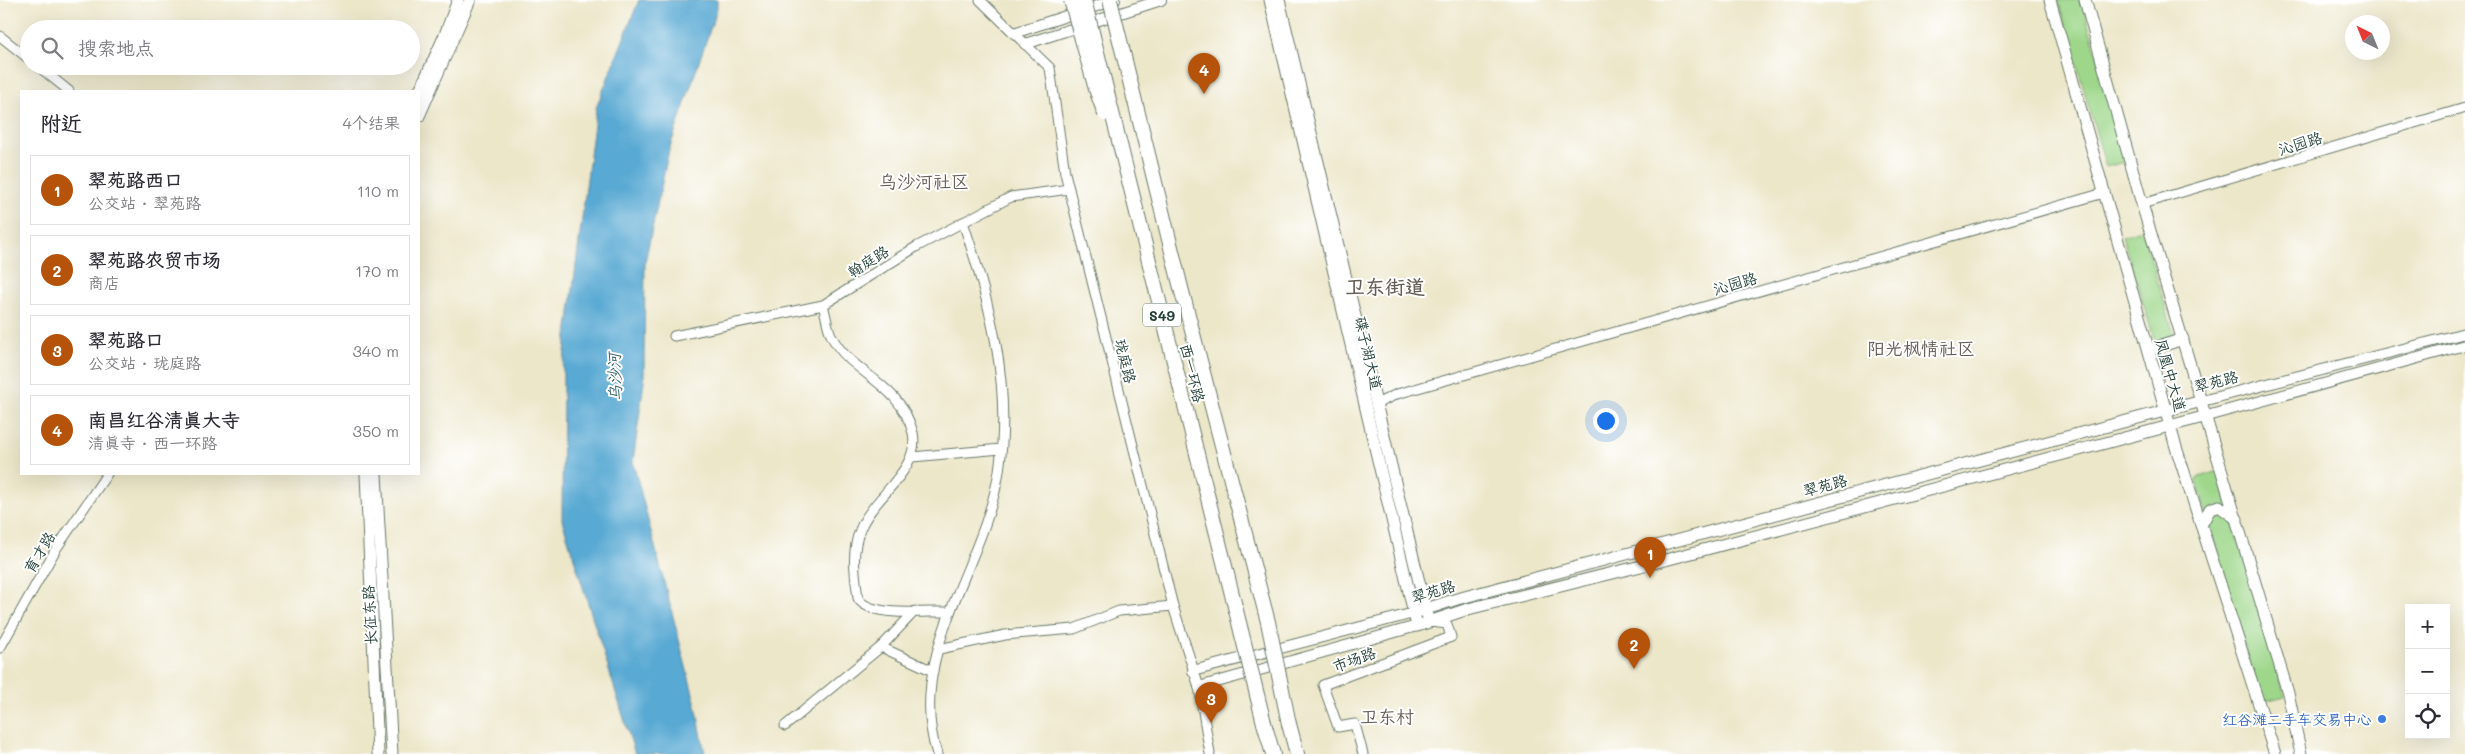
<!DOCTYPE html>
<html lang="zh">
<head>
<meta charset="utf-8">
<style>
	:root { --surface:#fff; --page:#f7f7f7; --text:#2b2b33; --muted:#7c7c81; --line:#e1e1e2; --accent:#b45309 }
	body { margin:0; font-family:Mali,"LXGW WenKai TC",sans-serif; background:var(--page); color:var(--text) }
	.controls { position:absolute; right:15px; bottom:15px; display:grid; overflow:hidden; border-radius:0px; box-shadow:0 5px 20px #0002 }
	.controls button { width:45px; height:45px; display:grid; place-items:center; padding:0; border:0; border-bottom:1px solid var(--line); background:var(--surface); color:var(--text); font:25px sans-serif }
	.compass { position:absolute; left:2345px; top:15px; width:45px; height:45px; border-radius:50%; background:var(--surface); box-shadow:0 5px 20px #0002; rotate:317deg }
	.you { position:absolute; left:1605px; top:420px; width:18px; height:18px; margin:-12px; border:4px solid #fff; border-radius:50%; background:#1a73e8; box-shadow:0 0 0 8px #1a73e833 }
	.badge { display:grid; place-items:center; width:32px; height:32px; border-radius:50%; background:var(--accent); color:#fff; font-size:16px; font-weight:700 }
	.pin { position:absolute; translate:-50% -41px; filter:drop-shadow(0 1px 2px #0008) }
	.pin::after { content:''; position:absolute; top:26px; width:18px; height:15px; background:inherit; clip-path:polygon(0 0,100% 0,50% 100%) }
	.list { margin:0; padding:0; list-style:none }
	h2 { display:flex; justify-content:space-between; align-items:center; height:65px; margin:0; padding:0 20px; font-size:21px }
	h2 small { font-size:16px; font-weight:400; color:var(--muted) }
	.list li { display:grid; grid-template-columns:32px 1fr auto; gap:15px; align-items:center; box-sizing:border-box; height:70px; margin:0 10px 10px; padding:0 10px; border:1px solid var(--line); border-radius:0px }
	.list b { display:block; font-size:19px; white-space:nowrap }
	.list p { margin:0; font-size:16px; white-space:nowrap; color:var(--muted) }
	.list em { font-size:16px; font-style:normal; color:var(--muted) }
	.icon { flex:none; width:28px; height:28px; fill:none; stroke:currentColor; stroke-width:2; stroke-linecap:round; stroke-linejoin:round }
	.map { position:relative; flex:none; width:2465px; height:754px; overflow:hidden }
	.search { position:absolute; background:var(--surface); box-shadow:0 5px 20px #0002; left:20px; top:20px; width:400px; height:55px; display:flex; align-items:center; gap:12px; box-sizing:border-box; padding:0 18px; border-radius:28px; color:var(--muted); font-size:19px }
	.panel { position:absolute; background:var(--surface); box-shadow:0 5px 20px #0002; left:20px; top:90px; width:400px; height:385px; border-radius:0px }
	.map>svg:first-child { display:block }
	.green { fill:#9ed78a; stroke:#5e8a5f }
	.water { fill:#58a9d3; stroke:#3c7384 }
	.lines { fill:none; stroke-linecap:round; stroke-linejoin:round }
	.minor-casing { stroke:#677868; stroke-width:11 }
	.tertiary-casing { stroke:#677868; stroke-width:12 }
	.secondary-casing { stroke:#677868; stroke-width:13 }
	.trunk-casing { stroke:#677868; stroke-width:16 }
	.minor { stroke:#fff; stroke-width:9 }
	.tertiary { stroke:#fff; stroke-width:10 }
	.secondary { stroke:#fff; stroke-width:11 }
	.trunk { stroke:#fff; stroke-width:14 }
	.trunk-bridge-casing { stroke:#677868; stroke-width:16; stroke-linecap:butt }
	.trunk-bridge { stroke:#fff; stroke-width:14 }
	.shop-dot { fill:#3f7fe0; stroke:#fff; stroke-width:2 }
	.labels { text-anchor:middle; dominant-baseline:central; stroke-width:4; stroke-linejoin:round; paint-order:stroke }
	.shield { fill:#fff; stroke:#627771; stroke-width:1 }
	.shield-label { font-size:14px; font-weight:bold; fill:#1f3d34 }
	.street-label { font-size:15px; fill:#1f3d34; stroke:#fff }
	.shop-label { font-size:15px; fill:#366cbe; stroke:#fff; text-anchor:end }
	.water-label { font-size:16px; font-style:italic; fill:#33636c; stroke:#fff }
	.quarter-label { font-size:18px; fill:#665f57; stroke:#fff }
	.district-label { font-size:20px; font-weight:bold; fill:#665f57; stroke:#fff }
</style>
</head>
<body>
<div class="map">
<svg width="2465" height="754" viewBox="0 0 2465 754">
	<rect width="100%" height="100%" fill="#fff"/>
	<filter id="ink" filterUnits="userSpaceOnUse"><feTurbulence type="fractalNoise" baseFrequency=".02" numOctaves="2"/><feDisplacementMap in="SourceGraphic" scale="10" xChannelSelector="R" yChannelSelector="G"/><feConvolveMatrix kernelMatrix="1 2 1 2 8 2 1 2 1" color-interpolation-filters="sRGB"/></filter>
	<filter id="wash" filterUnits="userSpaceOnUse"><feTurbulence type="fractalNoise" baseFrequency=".0096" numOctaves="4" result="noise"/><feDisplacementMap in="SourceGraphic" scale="20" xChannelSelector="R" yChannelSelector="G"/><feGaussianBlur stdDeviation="1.12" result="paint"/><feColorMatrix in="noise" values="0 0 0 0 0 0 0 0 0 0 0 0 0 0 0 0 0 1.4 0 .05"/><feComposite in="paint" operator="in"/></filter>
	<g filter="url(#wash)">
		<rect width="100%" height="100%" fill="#ede7ca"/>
		<g class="green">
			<polygon points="2058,0 2081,0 2128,161 2106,167"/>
			<polygon points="2142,230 2174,335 2155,341 2122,236"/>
			<polygon points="2218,471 2285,696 2261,702 2196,478"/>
		</g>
		<polygon class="water" points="639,0 717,0 717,9 669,150 645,262 644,382 633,462 696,705 705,754 635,754 562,520 563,367 596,108"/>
	</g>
	<g filter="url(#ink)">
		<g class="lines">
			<g class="minor-casing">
				<g id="minor">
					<polyline points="980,0 1050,68 1065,173 1173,606 1199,687 1210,754"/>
					<polyline points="0,36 29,59"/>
					<polyline points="38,66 69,91"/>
					<polyline points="2142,204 2465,108"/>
					<path d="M823,305C826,315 827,326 831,335C850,375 900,381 913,433C921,470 872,497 860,530C851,552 855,575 858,598C868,618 928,611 948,612"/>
					<polyline points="674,336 823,305 916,247 1011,197 1069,189"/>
					<polyline points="1376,404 1397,394 2104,193"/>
					<polyline points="912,457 1001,449"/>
					<polyline points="881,647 933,671"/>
					<polyline points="0,648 56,549 107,474"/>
					<polyline points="939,649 1005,635 1074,629 1119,611 1173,606"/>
					<polyline points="785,726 881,647 915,611"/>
					<path d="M937,754C905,655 985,565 999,471C1012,384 990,303 963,222"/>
					<polyline points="1363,754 1355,724 1338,727 1323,685 1451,637 1447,624 1431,622"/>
				</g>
			</g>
			<g class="tertiary-casing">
				<g id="tertiary">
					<polyline points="1014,33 1115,0"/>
					<polyline points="1025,44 1161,0"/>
					<polyline points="2202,401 2465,333"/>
					<polyline points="2207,416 2465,345"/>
					<polyline points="1193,671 1414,613"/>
					<polyline points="1199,687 1417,626"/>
				</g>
			</g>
			<g class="secondary-casing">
				<g id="secondary">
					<polyline points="1270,0 1417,626 1468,609 1669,559 2207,416"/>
					<polyline points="1279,0 1427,615"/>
					<polyline points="2050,0 2175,444 2275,754"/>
					<polyline points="2085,0 2142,204 2288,693 2301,754"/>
					<polyline points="419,92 445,35 458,0"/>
					<polyline points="419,116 470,0"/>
					<polyline points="2149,350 2183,339"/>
					<polyline points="366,474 378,754"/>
					<polyline points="376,474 392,754"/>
					<polyline points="2201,525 2210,509 2219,506 2237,519"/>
					<polyline points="1414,613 1457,599 2202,401"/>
				</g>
			</g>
			<g class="trunk-casing">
				<g id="trunk">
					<polyline points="1264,723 1273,754"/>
					<polyline points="1289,724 1297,754"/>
				</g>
			</g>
			<use href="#minor" class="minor"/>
			<use href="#tertiary" class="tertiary"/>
			<use href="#secondary" class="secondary"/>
			<use href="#trunk" class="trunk"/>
			<g class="trunk-bridge-casing">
				<g id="trunk-bridge">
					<polyline points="1071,0 1096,89 1105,114"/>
					<polyline points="1084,0 1264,723"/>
					<polyline points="1110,0 1181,288 1268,622 1289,724"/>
				</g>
			</g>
			<use href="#trunk-bridge" class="trunk-bridge"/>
		</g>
	</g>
	<circle class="shop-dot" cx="2382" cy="719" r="5"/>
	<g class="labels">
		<rect class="shield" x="1143" y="303.5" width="38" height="23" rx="4"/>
		<g class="shield-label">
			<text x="1162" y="315">S49</text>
		</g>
		<g class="street-label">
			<text transform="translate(2300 143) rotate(-17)">沁园路</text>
			<text transform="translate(868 261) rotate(-32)">翰庭路</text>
			<text transform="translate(1735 283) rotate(-16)">沁园路</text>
			<text transform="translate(1369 353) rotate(77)">碟子湖大道</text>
			<text transform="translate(1126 361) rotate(76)">珑庭路</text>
			<text transform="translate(1193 373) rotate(76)">西一环路</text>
			<text transform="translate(2171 375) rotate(74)">凤凰中大道</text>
			<text transform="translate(2216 381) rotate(-14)">翠苑路</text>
			<text transform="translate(1825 485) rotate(-15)">翠苑路</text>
			<text transform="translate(39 552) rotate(-59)">育才路</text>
			<text transform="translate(1433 591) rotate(-17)">翠苑路</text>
			<text transform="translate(369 615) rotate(-93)">长征东路</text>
			<text transform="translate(1354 659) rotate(-20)">市场路</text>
		</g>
		<g class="shop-label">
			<text x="2372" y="719">红谷滩二手车交易中心</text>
		</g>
		<g class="water-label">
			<text transform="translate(614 377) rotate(-92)">乌沙河</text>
		</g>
		<g class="quarter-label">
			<text x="924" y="181">乌沙河社区</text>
			<text x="1921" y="348">阳光枫情社区</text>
			<text x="1387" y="716">卫东村</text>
		</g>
		<g class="district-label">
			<text x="1385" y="286">卫东街道</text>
		</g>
	</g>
</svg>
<div class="controls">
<button>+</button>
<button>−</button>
<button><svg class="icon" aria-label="locate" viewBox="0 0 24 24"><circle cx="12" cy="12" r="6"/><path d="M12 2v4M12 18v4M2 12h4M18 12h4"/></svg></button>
</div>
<svg class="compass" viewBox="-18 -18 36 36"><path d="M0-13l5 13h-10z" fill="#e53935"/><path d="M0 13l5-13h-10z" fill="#7c7c81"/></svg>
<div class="you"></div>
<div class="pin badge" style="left:1650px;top:578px">1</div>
<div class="pin badge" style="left:1634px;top:669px">2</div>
<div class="pin badge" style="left:1211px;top:723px">3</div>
<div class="pin badge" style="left:1204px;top:94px">4</div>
<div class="search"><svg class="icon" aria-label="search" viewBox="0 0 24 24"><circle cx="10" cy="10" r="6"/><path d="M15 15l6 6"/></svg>搜索地点</div>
<section class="panel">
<h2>附近<small>4个结果</small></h2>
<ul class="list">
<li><span class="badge">1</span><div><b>翠苑路西口</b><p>公交站 · 翠苑路</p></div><em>110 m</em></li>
<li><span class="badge">2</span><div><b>翠苑路农贸市场</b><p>商店</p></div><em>170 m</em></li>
<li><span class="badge">3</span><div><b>翠苑路口</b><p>公交站 · 珑庭路</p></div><em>340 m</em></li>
<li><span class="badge">4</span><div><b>南昌红谷清真大寺</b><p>清真寺 · 西一环路</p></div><em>350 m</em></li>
</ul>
</section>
</div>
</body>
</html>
